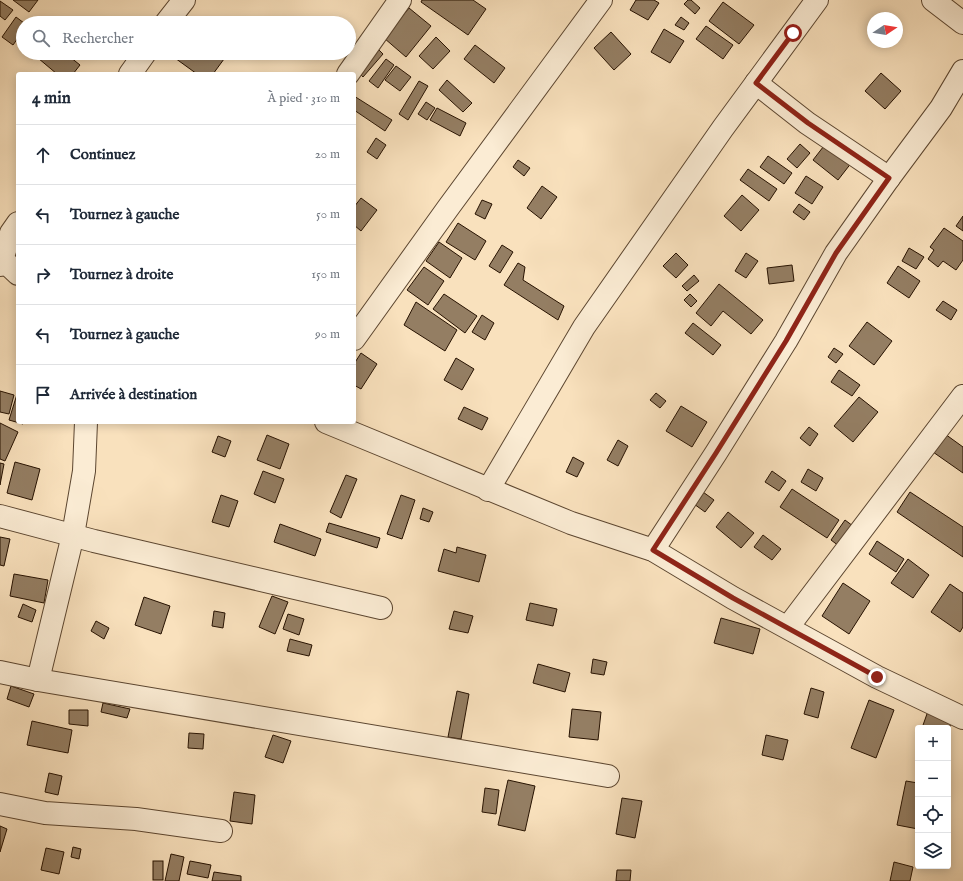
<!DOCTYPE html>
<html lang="fr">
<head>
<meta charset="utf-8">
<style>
	:root { --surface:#fff; --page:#f6f6f7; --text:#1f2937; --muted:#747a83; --line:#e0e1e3 }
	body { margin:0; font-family:"IM FELL English",serif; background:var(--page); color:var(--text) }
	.controls { position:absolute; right:12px; bottom:12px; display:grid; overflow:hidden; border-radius:4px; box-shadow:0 2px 10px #0003 }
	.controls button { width:36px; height:36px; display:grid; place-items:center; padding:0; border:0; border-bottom:1px solid var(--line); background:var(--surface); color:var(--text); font:20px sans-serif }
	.compass { position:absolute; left:867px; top:12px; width:36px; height:36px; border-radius:50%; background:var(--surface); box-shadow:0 2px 10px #0003; rotate:78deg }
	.stop { position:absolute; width:12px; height:12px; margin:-9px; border:3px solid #8f2418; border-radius:50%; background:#fff }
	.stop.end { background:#8f2418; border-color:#fff; box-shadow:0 1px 4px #0008 }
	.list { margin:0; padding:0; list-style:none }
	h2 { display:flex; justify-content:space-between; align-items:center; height:52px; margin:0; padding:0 16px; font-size:17px }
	h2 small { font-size:13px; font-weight:400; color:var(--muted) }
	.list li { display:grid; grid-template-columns:26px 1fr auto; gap:12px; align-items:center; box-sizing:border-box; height:60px; padding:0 16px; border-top:1px solid var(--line) }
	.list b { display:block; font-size:15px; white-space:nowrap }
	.list em { font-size:13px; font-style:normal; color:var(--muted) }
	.icon { flex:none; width:22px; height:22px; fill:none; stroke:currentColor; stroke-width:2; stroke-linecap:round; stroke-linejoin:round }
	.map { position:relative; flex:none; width:963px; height:881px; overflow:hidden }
	.search { position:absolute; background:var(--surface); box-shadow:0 2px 10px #0003; left:16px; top:16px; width:340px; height:44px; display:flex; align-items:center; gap:10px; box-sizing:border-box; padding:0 14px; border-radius:22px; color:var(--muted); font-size:15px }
	.panel { position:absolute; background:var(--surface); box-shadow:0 2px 10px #0003; left:16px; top:72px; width:340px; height:352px; border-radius:4px }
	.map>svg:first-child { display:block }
	.building { fill:#947e63; stroke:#271201 }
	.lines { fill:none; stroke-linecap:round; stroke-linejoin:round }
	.minor-casing { stroke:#5c4630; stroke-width:24 }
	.tertiary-casing { stroke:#5c4630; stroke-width:24 }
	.minor { stroke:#fbecd4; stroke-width:22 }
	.tertiary { stroke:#fbecd4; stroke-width:22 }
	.route { stroke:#8f2418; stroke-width:5 }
</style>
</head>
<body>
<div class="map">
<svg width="963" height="881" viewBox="0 0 963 881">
	<rect width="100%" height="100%" fill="#f9e1bd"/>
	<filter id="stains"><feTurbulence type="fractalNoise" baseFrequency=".005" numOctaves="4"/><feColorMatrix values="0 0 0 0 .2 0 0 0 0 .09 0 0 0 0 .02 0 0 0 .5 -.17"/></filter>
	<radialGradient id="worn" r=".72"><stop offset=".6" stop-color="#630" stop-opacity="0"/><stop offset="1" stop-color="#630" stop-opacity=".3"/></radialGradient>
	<g class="building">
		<polygon points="13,0 38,0 29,12"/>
		<polygon points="422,0 473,0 486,9 468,35 421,2"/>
		<polygon points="636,0 654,0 659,3 648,20 630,10"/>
		<polygon points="688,0 691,0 700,8 695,14 684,4"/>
		<polygon points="0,1 13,10 5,20 0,16"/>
		<polygon points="723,2 754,25 739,44 709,21"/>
		<polygon points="409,8 431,26 406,57 384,38"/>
		<polygon points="16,17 24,23 23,23 23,31 13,45 2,37"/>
		<polygon points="681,17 689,23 684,30 675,25"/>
		<polygon points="282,18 288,23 278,23"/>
		<polygon points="706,26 733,45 723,59 696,39"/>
		<polygon points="664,29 684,41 670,63 651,52"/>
		<polygon points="611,32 631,54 614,70 594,48"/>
		<polygon points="436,37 450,51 433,69 419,56"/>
		<polygon points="475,45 505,68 494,83 464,59"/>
		<polygon points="376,47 383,54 363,77 356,70"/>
		<polygon points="32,53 65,53 80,65 73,74 57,74"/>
		<polygon points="168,53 217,53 224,59 213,74 197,74"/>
		<polygon points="386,59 394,65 378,88 369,81"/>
		<polygon points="396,66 411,77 400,91 385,80"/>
		<polygon points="881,73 901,91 885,109 865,91"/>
		<polygon points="447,80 472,103 463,112 439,90"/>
		<polygon points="419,81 428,86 408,120 399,114"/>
		<polygon points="354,96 392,120 385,131 354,110"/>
		<polygon points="426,102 435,108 427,120 418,114"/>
		<polygon points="437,108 466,123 460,136 430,120"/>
		<polygon points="376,138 386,145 377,159 367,152"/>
		<polygon points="827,142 852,162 838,180 813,160"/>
		<polygon points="800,144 810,153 797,168 787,159"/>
		<polygon points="768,156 792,173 784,184 760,167"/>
		<polygon points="518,160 530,168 524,176 513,167"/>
		<polygon points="748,169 777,189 769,201 740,180"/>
		<polygon points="806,176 823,187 812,204 795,193"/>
		<polygon points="542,186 557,197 541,219 527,208"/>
		<polygon points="742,195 759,210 741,231 724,216"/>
		<polygon points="361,198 377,210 361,231 354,225 354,207"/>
		<polygon points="482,200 492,204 485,219 475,214"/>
		<polygon points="799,204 810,212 804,220 793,212"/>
		<polygon points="963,216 963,231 956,226"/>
		<polygon points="458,223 486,241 475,260 446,242"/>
		<polygon points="944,228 963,241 963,260 956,270 943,261 938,267 928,259 934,250 930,247"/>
		<polygon points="439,242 462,258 450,278 426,261"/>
		<polygon points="502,245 513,252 500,273 489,266"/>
		<polygon points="909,248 924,257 916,269 902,261"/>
		<polygon points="676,253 688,265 676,278 663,266"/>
		<polygon points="746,253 758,261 746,278 735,271"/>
		<polygon points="518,263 525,267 523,280 564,306 558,320 504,285"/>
		<polygon points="792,265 794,281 769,284 767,268"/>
		<polygon points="898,266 920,281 909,298 887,283"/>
		<polygon points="424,267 444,281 428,305 407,290"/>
		<polygon points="694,275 699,281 687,291 682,286"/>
		<polygon points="719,284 763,320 751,334 723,311 711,326 696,313"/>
		<polygon points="444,294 477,316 465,333 433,309"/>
		<polygon points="690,294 697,301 691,307 684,300"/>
		<polygon points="943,301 957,310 951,320 936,310"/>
		<polygon points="416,302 457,330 445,351 404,325"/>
		<polygon points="482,315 494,323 485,340 472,332"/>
		<polygon points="867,322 892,341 874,365 849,346"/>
		<polygon points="693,323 721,345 713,355 685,333"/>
		<polygon points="834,348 843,354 836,363 828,357"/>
		<polygon points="361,353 377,364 361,389 354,385 354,364"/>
		<polygon points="456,358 474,369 462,390 444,380"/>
		<polygon points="839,370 860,385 852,396 831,382"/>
		<polygon points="0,391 14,395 9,414 0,412"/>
		<polygon points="18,391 18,422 24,422 23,424 9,420"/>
		<polygon points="656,393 666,401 660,408 650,400"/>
		<polygon points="859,397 878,412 853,442 834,426"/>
		<polygon points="681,406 707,422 692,447 666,431"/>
		<polygon points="464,407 488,418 482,430 458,419"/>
		<polygon points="0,423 18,432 5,461 0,459"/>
		<polygon points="809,427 818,434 810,446 800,438"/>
		<polygon points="945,434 963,447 963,473 933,452"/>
		<polygon points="267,435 289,444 280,469 257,460"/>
		<polygon points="218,436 231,441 225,457 212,452"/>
		<polygon points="618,440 628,446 618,466 607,460"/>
		<polygon points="573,457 584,463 577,477 566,472"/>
		<polygon points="15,462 40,469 32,500 7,493"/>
		<polygon points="0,463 4,464 0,485"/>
		<polygon points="808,469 823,478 816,491 801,482"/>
		<polygon points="263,471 284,479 275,503 254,494"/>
		<polygon points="772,471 786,481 779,491 765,482"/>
		<polygon points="346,475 357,479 341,518 330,512"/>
		<polygon points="792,489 839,520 827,538 780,507"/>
		<polygon points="703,492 714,500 705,512 694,504"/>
		<polygon points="910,492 963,527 963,557 897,512"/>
		<polygon points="221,495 238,501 229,527 212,522"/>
		<polygon points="401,495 415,500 402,539 387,534"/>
		<polygon points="423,508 433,512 429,522 420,519"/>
		<polygon points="728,512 754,533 741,548 716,527"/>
		<polygon points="845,520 857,529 843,549 831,540"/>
		<polygon points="329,523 380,538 377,548 326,532"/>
		<polygon points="280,524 321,539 315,556 274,542"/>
		<polygon points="763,535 781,549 772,560 754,547"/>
		<polygon points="0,537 10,539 4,566 0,565"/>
		<polygon points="877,541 904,559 896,572 869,554"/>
		<polygon points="457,547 486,555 479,582 438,571 444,549 456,553"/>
		<polygon points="908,559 929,575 913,598 891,583"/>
		<polygon points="14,574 48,580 44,603 10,596"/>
		<polygon points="843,583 870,601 849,634 822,616"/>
		<polygon points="950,584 963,593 963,627 960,632 931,612"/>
		<polygon points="272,596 288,602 275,634 259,627"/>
		<polygon points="144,597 170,606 161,634 135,625"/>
		<polygon points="530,603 557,609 553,626 526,620"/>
		<polygon points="23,604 36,610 32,622 18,617"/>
		<polygon points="214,611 225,613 223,628 212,626"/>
		<polygon points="454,611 473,616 468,633 449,629"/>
		<polygon points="288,614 304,619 299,635 283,629"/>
		<polygon points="721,618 760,629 753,654 714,643"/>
		<polygon points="96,621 109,628 104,639 91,631"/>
		<polygon points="290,639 312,645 309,656 287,651"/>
		<polygon points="593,659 607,662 604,675 591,673"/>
		<polygon points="538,664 570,673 565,692 533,683"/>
		<polygon points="11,686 34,694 29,707 7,699"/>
		<polygon points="811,688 824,692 818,718 804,714"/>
		<polygon points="457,691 469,694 461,739 448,737"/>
		<polygon points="869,700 894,710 876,758 851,748"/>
		<polygon points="103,703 130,709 127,718 101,712"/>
		<polygon points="572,709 601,712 598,740 569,737"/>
		<polygon points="69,710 88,710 88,726 69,724"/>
		<polygon points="928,711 952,720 948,732 948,728 922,728"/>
		<polygon points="32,721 72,730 68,753 27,745"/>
		<polygon points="189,733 204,734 203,749 188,748"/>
		<polygon points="273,735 291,741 283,763 265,757"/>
		<polygon points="766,735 788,740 783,760 762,755"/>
		<polygon points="49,773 62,776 58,795 45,792"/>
		<polygon points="508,780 535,786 525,831 498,825"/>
		<polygon points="906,781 918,783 918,829 897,825"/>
		<polygon points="485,788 499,790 496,814 482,812"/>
		<polygon points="234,792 255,795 252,824 230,821"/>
		<polygon points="622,798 642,801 635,838 616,834"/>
		<polygon points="0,826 7,829 0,852"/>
		<polygon points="73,847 81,849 79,859 71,857"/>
		<polygon points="46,848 64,852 59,874 41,870"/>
		<polygon points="171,854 184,857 179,881 165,881"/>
		<rect x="153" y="861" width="10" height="19"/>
		<polygon points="190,861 211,865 208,878 187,874"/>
		<polygon points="894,862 913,867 910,881 890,881"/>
		<polygon points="617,870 631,870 630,881 616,881"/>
		<polygon points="214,872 241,876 241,881 212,881"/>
	</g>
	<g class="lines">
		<g class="minor-casing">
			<g id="minor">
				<polyline points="166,23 184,0"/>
				<polyline points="130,74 145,53"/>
				<polyline points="348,74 400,0"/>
				<polyline points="756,83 807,123 889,178"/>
				<polyline points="2,259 18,274"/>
				<polyline points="0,265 11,233 18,223"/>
				<polyline points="354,339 448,208 601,0"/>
				<polyline points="326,422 571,523 653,550 733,598 877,677 963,718"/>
				<polyline points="488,490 584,327 723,128 817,0"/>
				<polyline points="0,516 94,541 381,608"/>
				<polyline points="653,550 716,453 786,341 836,253 889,178 941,108 963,71"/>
				<polyline points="788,627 963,396"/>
				<polyline points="0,672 38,680 608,776"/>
				<polyline points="38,680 73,535 84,471 86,422"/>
				<polyline points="0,804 45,813 136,819 221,831"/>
			</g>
		</g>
		<g class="tertiary-casing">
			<polyline id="tertiary" points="933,0 963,23"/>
		</g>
		<use href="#minor" class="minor"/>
		<use href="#tertiary" class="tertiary"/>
	</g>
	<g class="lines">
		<polyline class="route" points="793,33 756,83 808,123 889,178 836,253 786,341 716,453 653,550 733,598 877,677"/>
	</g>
	<rect width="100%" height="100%" filter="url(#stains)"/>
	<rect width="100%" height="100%" fill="url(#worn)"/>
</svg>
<div class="controls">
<button>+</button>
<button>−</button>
<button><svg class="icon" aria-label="locate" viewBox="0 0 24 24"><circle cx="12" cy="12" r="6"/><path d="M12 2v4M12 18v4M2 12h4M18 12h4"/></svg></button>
<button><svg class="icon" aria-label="layers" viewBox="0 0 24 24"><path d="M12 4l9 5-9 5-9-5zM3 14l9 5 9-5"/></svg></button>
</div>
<svg class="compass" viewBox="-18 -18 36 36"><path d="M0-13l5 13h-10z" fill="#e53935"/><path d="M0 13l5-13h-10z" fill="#747a83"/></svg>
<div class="stop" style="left:793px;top:33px"></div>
<div class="stop end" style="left:877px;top:677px"></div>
<div class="search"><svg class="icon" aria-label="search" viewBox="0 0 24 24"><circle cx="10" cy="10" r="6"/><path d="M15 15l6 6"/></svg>Rechercher</div>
<section class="panel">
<h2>4 min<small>À pied · 310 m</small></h2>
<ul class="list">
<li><svg class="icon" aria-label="ahead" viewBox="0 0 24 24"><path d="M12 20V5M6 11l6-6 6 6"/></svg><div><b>Continuez</b></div><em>20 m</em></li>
<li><svg class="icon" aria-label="left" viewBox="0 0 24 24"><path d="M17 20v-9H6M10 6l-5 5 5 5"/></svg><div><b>Tournez à gauche</b></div><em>50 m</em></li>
<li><svg class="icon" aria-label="right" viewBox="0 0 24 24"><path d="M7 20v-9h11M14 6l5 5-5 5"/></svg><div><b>Tournez à droite</b></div><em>150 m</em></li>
<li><svg class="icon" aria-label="left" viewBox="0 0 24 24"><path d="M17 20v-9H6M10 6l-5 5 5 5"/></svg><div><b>Tournez à gauche</b></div><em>90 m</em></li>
<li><svg class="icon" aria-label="arrive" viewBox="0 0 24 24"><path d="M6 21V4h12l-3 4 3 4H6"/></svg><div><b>Arrivée à destination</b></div></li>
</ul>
</section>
</div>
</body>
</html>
